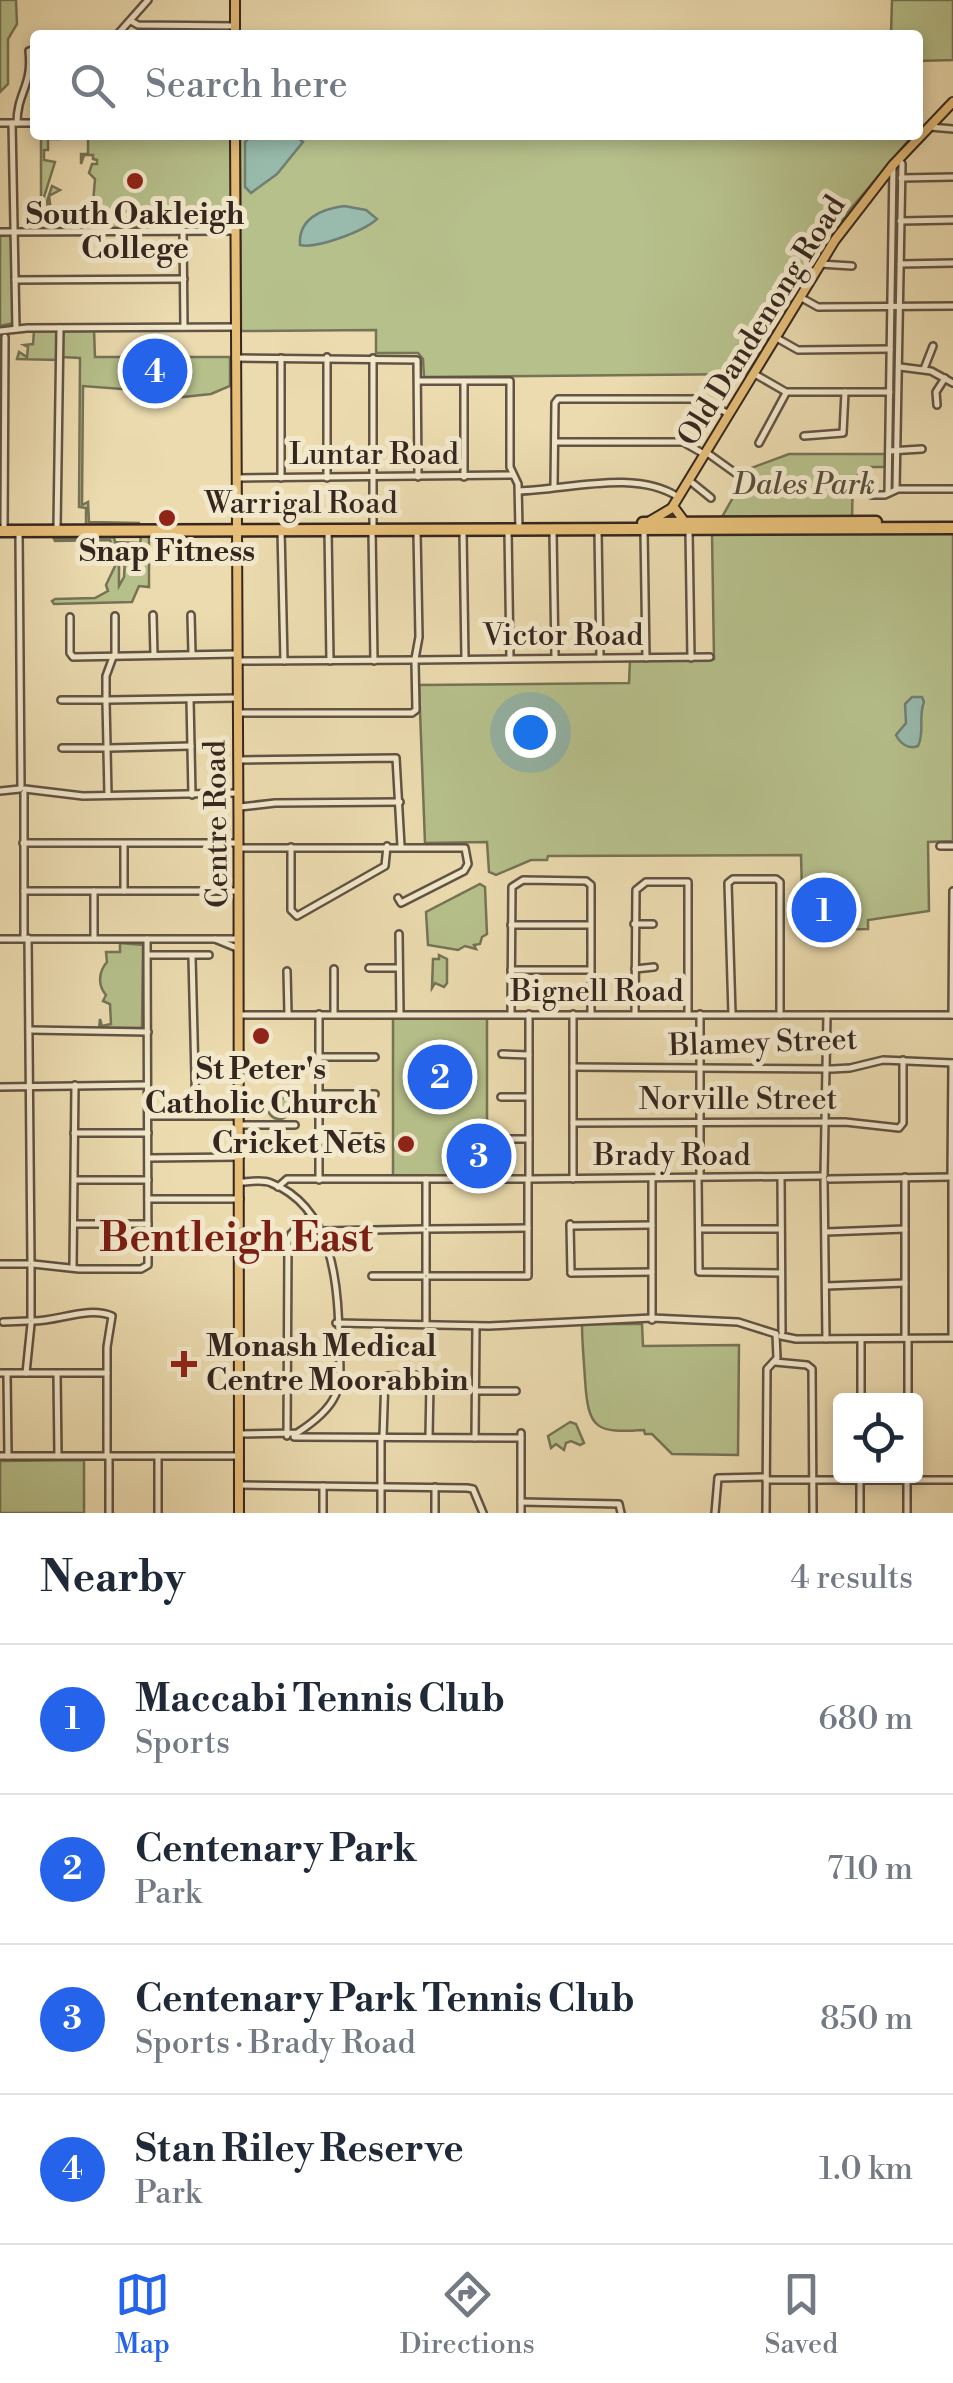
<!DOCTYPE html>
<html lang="en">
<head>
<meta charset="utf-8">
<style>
	:root { --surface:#fff; --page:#f2f2f3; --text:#1f2937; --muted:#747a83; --line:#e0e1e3; --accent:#2563eb }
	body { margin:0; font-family:"Libre Bodoni",serif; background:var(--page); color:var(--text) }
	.controls { position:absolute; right:30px; bottom:30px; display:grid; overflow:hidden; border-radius:10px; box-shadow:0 5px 15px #0003 }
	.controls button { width:90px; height:90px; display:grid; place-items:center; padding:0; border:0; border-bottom:2px solid var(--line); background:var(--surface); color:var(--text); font:50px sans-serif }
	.you { position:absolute; left:530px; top:732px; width:35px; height:35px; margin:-25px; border:8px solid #fff; border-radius:50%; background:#1a73e8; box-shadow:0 0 0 15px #1a73e833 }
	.badge { display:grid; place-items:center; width:65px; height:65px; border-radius:50%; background:var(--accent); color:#fff; font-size:32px; font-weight:700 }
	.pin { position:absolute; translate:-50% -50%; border:5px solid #fff; box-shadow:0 2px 10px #0006 }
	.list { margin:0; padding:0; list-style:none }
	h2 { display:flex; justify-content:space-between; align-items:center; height:130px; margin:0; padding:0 40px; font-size:42px }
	h2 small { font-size:32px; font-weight:400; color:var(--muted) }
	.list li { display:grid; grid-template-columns:65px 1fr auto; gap:30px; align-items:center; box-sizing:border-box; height:150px; padding:0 40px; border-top:2px solid var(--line) }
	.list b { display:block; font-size:38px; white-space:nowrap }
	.list p { margin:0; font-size:32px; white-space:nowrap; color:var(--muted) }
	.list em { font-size:32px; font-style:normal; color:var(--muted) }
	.icon { flex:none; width:55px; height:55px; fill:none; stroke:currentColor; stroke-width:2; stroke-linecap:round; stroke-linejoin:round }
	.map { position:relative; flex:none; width:953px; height:1513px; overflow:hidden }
	.search { position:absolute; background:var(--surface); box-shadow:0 5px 15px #0003; left:30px; right:30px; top:30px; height:110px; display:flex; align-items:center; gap:25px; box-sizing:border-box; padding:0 35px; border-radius:10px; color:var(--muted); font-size:38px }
	.sheet { height:730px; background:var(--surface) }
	nav { display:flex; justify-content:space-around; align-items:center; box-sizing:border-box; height:140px; border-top:2px solid var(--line); background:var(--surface); font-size:28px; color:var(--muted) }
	nav a { display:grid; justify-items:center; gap:5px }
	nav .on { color:var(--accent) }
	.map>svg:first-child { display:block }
	.green { fill:#b6c08b; stroke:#767356; stroke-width:2.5 }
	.water { fill:#98bbad; stroke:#707f75; stroke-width:2.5 }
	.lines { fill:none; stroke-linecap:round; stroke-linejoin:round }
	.minor-casing { stroke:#625344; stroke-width:10 }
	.major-casing { stroke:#352620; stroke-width:12 }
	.highway-casing { stroke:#352620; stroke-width:15 }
	.minor { stroke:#f2e8cb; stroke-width:5 }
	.major { stroke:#e6be78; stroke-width:8 }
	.highway { stroke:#e6be78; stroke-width:10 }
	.poi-dot { fill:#8f2418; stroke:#f2e8cb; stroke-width:4 }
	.labels { text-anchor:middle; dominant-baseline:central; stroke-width:10; stroke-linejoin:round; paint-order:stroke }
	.poi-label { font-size:30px; font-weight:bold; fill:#352620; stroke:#f2e8cb }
	.street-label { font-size:30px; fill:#352620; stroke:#f2e8cb }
	.park-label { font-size:30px; font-style:italic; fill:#554c3b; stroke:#f2e8cb }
	.district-label { font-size:40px; font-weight:bold; fill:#7a1f14; stroke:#f2e8cb }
</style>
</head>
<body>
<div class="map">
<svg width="953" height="1513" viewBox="0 0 953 1513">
	<rect width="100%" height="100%" fill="#ebdbaf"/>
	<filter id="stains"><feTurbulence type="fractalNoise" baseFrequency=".002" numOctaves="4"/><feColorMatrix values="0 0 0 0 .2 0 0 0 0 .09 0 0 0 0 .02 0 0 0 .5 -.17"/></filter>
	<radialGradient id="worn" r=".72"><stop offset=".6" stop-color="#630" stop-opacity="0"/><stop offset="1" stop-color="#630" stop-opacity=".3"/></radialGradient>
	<g class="green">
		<polygon points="0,0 16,0 17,24 8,39 8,84 0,92"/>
		<polygon points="892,0 953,0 953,60 918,61 918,35 891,35"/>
		<polygon points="41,135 59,135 59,139 48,139 48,150 44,150 44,160 55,162 44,197 49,230 35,230 41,228"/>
		<path d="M84,135H232L231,228L175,230L173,222L178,211L143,212L141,215L140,212L116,211L115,214C103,211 96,210 87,222L88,230H52L47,201L52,186L60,190L49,196L52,218L59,222L66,218L84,221L92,212L87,204L93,203L95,179L89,173L92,164H97V160L93,159V155H84L81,164V154H88V140Z"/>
		<polygon points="240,135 913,135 848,212 747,374 424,377 423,359 418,353 376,353 376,330 241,331"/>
		<polygon points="101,217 137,218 138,229 92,230 93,223"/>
		<polygon points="0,233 13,235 14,323 0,326"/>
		<polygon points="38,329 57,330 58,360 17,359 19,352 27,357 28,347 24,345 33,344 34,331"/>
		<polygon points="63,329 94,329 95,357 230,357 230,386 211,394 173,398 172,384 135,390 83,386 82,505 88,502 89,522 140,523 82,526 86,525 86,508 79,507 80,358 62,357"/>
		<polygon points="789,454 885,454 885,467 869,467 853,479 852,517 722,517 744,478 743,471"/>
		<polygon points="712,533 953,533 953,841 928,842 929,911 868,920 868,929 803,930 801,855 548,856 547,860 531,860 496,875 489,872 487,842 425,843 419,685 629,683 630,660 714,659"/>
		<polygon points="149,535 149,587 139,586 132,602 54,604 52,601 55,599 95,598 108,591 106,585 116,564 119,565 119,586 124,577 125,557 113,549 110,540 55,541 54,539 114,537 115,542 140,543 141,537"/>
		<polygon points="480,884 485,887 487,934 482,937 480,944 474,945 476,949 465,946 458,950 428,945 426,912"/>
		<path d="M120,943L143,945L142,1028H99L100,1019L102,1026L111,1024L110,1004L103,1001L106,995C97,985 99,971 107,962L106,952H120Z"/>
		<polygon points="439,955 447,959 447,983 444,987 435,983 432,988 433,959 439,959"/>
		<polygon points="393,1018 487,1018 487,1175 393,1176"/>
		<circle cx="279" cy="1108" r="11"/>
		<path d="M582,1324H642L643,1346L739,1345L738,1455L672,1454L652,1434H645L644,1430C597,1433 588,1431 585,1379C584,1361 582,1343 582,1324Z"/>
		<polygon points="570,1422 576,1424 584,1443 580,1445 571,1441 566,1443 564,1450 556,1444 551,1448 548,1436"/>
		<polygon points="84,1460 84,1513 0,1513 0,1461"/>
	</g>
	<g class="water">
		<polygon points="251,136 296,136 303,142 277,174 251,193 245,187 245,142"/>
		<path d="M344,206L366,210L377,219C364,231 317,249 300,245C298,219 321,209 344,206Z"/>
		<path d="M912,697H922L924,702C918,716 925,733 918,746C908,750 900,743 896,735L906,723L905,704Z"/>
	</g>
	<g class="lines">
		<g class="minor-casing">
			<g id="minor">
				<polyline points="131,21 138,25 235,26"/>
				<polyline points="117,35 148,0"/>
				<polyline points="0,123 35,123"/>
				<polyline points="12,123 16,329"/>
				<path d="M17,123C17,92 33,86 29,51L35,49"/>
				<polyline points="930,127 953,129"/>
				<polyline points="901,178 953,177"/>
				<polyline points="900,221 953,220"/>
				<polyline points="183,231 184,327"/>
				<polyline points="0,232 235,231"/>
				<polyline points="820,264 852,266"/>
				<polyline points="900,264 953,263"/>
				<polyline points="15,280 184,279"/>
				<polyline points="800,297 818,307 953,306"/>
				<polyline points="0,331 27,328 235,327"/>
				<polyline points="775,337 798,350 890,349"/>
				<polyline points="235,358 417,360 418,477"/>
				<polyline points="900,367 931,371 953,383"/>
				<polyline points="924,369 933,346"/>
				<polyline points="753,373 786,392 890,392"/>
				<polyline points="419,381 510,381 510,467 518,484 519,529"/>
				<polyline points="937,405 936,392 945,378"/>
				<polyline points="804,436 843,433 845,392"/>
				<polyline points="556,442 683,442 704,454"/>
				<polyline points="759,443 786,393"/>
				<polyline points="889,451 922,449"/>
				<polyline points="706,452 738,475"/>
				<polyline points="464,477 464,382"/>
				<polyline points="238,478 513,475"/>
				<polyline points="281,478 281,358"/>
				<polyline points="327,478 327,357"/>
				<polyline points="690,481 711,498"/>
				<polyline points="554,486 555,403 558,399 700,399 729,414"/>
				<polyline points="896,489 902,164 899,158"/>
				<path d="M519,491C567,490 635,469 678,497"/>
				<polyline points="888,493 893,166"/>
				<polyline points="871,495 885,495 898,489 953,489"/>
				<polyline points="57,527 60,328"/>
				<polyline points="281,530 284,661"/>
				<polyline points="328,530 330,661"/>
				<polyline points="372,530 374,661"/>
				<polyline points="373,530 373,358"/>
				<polyline points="4,531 5,337"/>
				<polyline points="508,531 510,658"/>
				<polyline points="598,531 600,658"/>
				<polyline points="644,531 646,658"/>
				<polyline points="689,531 691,658"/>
				<polyline points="463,532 465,659"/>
				<polyline points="553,532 555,658"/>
				<polyline points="19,534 21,788"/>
				<polyline points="153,615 154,655"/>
				<polyline points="191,615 192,654"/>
				<polyline points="115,616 115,655"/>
				<polyline points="70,617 70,653 73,657 237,654"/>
				<polyline points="415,659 419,637 417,533"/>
				<polyline points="416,660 710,657"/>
				<polyline points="237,661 413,660"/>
				<polyline points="106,697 106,676 113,657"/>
				<polyline points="190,699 192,795"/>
				<polyline points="61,700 104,700"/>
				<polyline points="108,700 237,698"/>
				<polyline points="106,702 107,746"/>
				<polyline points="238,713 412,713 416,710 415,662"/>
				<polyline points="62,748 105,748"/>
				<polyline points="109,748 191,746"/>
				<polyline points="107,750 108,795"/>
				<polyline points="239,760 396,758 401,846"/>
				<polyline points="25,789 83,796 237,793"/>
				<polyline points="0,791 20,789"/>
				<polyline points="240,807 275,803 400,802"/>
				<polyline points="23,843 237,843"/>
				<polyline points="124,844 124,891"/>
				<polyline points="940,846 953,846"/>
				<polyline points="291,847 291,910 297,916 385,866 387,846"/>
				<polyline points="240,848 465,848 468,864 464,871 401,903 398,898"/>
				<polyline points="24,891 237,891"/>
				<polyline points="94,891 94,938"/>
				<polyline points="634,924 653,924"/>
				<polyline points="511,925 590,925"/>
				<polyline points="399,934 400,1014"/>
				<polyline points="24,938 24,793"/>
				<polyline points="28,938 31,1261"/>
				<polyline points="0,939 237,939"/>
				<polyline points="215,939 237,948"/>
				<polyline points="148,955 209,955"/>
				<polyline points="192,957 196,1116"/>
				<polyline points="369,968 399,968"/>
				<polyline points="334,969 334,1014"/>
				<polyline points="635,969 654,967"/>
				<polyline points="511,970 590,970"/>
				<polyline points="287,971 288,1014"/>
				<polyline points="511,1014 512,887 523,880 586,881 591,885 591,1014"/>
				<polyline points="635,1014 636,890 646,882 688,882 688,1014"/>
				<polyline points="732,1014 728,883 733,879 776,879 780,882 780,1015"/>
				<polyline points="241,1015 953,1015"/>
				<polyline points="952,1015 953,891"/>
				<polyline points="31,1030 148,1032"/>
				<polyline points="502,1054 529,1055"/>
				<polyline points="319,1057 375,1057"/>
				<polyline points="573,1067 832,1069 850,1068 883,1060 953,1063"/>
				<polyline points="0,1087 147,1085"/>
				<polyline points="319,1094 375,1094"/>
				<polyline points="501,1097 528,1097"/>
				<polyline points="148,1116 240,1116"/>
				<polyline points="573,1123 845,1122 899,1128 903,1123 903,1060"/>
				<polyline points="241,1125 295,1125"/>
				<polyline points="74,1133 148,1133"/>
				<polyline points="319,1137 378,1137"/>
				<polyline points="502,1139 529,1139"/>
				<polyline points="148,1158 240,1157"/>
				<polyline points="824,1175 827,1015"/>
				<polyline points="951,1175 952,1063"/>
				<polyline points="700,1176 700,1014"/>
				<polyline points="529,1177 529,1014"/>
				<polyline points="781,1177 782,1332"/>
				<polyline points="905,1177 905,1338"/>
				<polyline points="652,1178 652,1320"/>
				<polyline points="698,1178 699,1272 781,1273"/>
				<polyline points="426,1179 426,1226"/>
				<polyline points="530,1179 824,1176"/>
				<polyline points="573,1179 573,1014"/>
				<polyline points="829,1179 950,1177"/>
				<polyline points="952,1179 952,1338"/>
				<polyline points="75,1180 148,1180"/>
				<polyline points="319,1180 319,1014"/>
				<polyline points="824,1180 826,1339"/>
				<polyline points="278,1187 287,1179 526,1179"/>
				<polyline points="148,1199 240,1199"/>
				<polyline points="74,1224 148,1224"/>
				<polyline points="570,1224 571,1273"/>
				<polyline points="571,1226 652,1225"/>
				<polyline points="429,1229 528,1228"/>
				<polyline points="699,1229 781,1229"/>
				<polyline points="322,1231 423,1229"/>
				<polyline points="426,1232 426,1273"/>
				<polyline points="826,1232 905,1229"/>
				<polyline points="148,1243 240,1243"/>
				<polyline points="0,1264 28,1264"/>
				<polyline points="33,1264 79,1269 141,1269 148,1265 147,939"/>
				<polyline points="31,1267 31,1318"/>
				<polyline points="73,1267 75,1085"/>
				<polyline points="571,1273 652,1272"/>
				<polyline points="372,1276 423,1276"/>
				<polyline points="429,1276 528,1276 528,1181"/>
				<polyline points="826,1286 905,1283"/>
				<path d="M33,1321C59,1321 88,1306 112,1316L107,1347V1456"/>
				<polyline points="3,1322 28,1321"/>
				<polyline points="336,1323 489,1326 652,1318 738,1322 776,1334"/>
				<polyline points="426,1325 426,1279"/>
				<polyline points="781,1336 796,1339 953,1338"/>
				<polyline points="775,1362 807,1365 812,1369 813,1513"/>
				<polyline points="0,1373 107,1373"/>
				<polyline points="26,1373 31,1324"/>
				<polyline points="7,1374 8,1456"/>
				<polyline points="57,1374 58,1456"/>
				<polyline points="476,1391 516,1391"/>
				<polyline points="861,1400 861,1339"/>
				<polyline points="908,1400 908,1339"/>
				<path d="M240,1434L297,1433C311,1424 328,1411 335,1396C343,1381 339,1359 339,1343C339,1286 333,1207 271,1183C262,1179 250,1182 241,1182"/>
				<polyline points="287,1436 288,1242 291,1234 310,1216"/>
				<polyline points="294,1437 521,1438"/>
				<polyline points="383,1437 385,1376 427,1375 430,1383 429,1437"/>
				<polyline points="475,1438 476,1326"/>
				<polyline points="0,1456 239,1456"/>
				<polyline points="158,1456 158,1513"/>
				<polyline points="766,1480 953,1480"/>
				<polyline points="239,1485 467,1488 473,1489 483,1513"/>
				<polyline points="521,1502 619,1504 621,1513"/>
				<polyline points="109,1513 109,1456"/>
				<polyline points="323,1513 323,1486"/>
				<polyline points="381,1513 381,1437"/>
				<polyline points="435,1513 435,1487"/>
				<polyline points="521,1513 521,1433"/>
				<polyline points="715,1513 718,1478 766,1477"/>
				<polyline points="766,1513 767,1369 777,1358 776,1335"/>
				<polyline points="860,1513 860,1476"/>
				<polyline points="907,1513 907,1476"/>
			</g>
		</g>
		<g class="major-casing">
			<g id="major">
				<polyline points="235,0 235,35"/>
				<path d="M235,135C236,594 242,1054 239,1513"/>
				<polyline points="650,521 672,508"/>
				<polyline points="684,521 673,506 835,240 893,165 953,102"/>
			</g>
		</g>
		<g class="highway-casing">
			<g id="highway">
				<polyline points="643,523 876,522"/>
				<polyline points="0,531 953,528"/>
			</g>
		</g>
		<use href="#minor" class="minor"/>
		<use href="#major" class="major"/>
		<use href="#highway" class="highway"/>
	</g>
	<g class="poi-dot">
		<circle cx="135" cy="181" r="10"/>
		<circle cx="167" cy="518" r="10"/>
		<circle cx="261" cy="1036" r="10"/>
		<circle cx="406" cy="1144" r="10"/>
		<path d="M179 1349h10v10h10v10h-10v10h-10v-10h-10v-10h10z"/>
	</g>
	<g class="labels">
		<g class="poi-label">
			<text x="135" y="215">South Oakleigh<tspan x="135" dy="34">College</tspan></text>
			<text x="167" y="552">Snap Fitness</text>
			<text x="261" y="1070">St Peter's<tspan x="261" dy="34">Catholic Church</tspan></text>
			<text x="386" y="1144" text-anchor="end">Cricket Nets</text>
			<text x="206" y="1347" text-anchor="start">Monash Medical<tspan x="206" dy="34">Centre Moorabbin</tspan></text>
		</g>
		<g class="street-label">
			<text transform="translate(762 321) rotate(-58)">Old Dandenong Road</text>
			<text x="374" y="455">Luntar Road</text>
			<text x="301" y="504">Warrigal Road</text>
			<text x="563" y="636">Victor Road</text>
			<text transform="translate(217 824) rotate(-91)">Centre Road</text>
			<text x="597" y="992">Bignell Road</text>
			<text transform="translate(763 1043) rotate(-2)">Blamey Street</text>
			<text x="738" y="1100">Norville Street</text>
			<text x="672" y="1156">Brady Road</text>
		</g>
		<g class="park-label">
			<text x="804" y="485">Dales Park</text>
		</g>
		<g class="district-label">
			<text x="236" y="1239">Bentleigh East</text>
		</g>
	</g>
	<rect width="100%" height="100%" filter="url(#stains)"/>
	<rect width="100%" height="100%" fill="url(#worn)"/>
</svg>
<div class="controls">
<button><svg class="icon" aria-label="locate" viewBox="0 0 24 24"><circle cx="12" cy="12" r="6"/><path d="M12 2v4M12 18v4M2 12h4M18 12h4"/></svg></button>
</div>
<div class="you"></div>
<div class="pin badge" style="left:824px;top:910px">1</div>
<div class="pin badge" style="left:440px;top:1077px">2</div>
<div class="pin badge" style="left:479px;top:1156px">3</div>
<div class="pin badge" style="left:155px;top:371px">4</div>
<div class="search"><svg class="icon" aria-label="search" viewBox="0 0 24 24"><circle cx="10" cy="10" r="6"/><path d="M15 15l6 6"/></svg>Search here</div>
</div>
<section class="sheet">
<h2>Nearby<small>4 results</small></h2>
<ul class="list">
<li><span class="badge">1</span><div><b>Maccabi Tennis Club</b><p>Sports</p></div><em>680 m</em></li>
<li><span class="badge">2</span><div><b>Centenary Park</b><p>Park</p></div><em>710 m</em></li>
<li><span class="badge">3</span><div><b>Centenary Park Tennis Club</b><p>Sports · Brady Road</p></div><em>850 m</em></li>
<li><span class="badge">4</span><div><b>Stan Riley Reserve</b><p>Park</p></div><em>1.0 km</em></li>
</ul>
</section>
<nav>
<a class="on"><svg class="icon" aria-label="map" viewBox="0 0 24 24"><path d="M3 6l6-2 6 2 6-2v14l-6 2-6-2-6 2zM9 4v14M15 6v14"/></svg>Map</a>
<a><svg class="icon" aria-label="directions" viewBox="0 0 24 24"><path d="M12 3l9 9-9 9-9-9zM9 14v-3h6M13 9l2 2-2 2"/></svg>Directions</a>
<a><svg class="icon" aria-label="saved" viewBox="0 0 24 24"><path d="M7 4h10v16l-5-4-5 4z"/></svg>Saved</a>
</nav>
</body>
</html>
